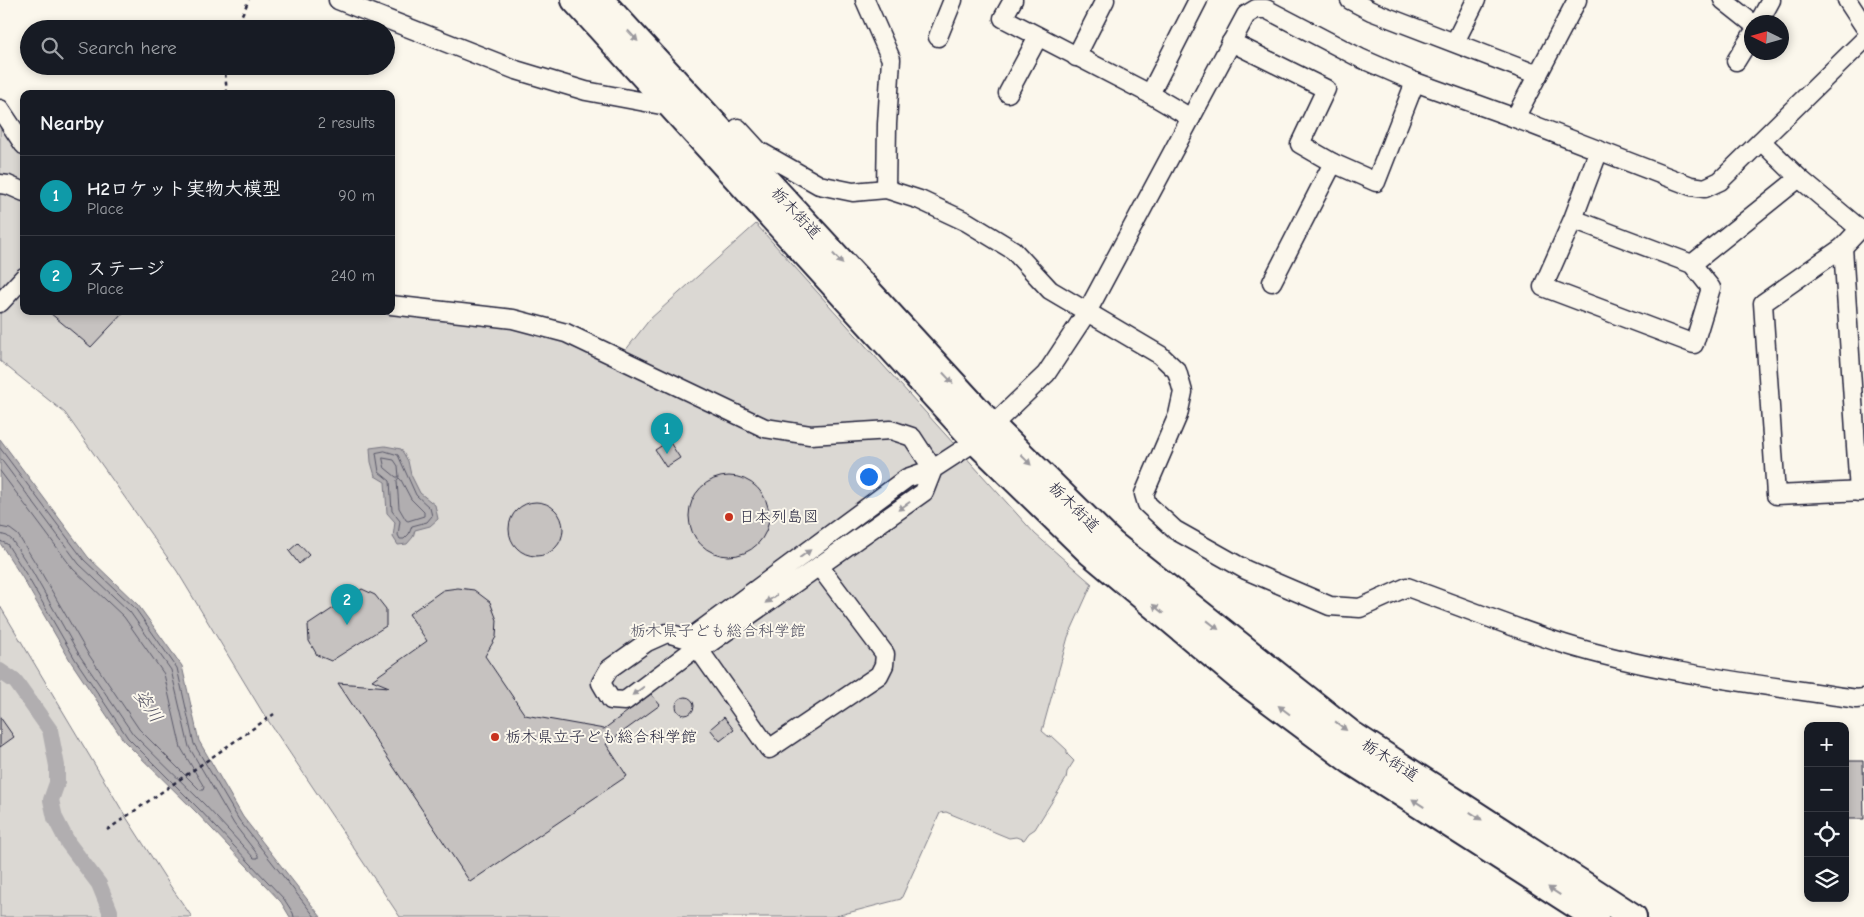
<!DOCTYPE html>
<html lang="en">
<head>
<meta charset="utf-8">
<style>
	:root { --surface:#171b24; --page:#242831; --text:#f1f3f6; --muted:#9ea1a6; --line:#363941; --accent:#0f766e }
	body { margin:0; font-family:"Comic Neue","Klee One",sans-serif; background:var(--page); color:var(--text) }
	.controls { position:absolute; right:15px; bottom:15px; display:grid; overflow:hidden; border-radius:10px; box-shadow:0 2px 8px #0003 }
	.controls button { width:45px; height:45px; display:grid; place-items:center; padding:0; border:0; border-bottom:1px solid var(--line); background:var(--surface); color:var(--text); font:25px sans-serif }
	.compass { position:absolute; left:1744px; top:15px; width:45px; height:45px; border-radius:50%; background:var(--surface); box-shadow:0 2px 8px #0003; rotate:275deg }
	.you { position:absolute; left:868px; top:476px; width:18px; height:18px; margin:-12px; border:4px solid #fff; border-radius:50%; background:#1a73e8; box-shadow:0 0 0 8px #1a73e833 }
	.badge { display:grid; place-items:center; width:32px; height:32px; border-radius:50%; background:var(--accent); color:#fff; font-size:16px; font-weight:700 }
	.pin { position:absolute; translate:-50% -41px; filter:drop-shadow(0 1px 2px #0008) }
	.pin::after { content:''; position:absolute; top:26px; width:18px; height:15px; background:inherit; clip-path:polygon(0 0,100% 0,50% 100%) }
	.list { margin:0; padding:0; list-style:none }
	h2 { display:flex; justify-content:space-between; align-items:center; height:65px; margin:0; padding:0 20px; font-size:21px }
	h2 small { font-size:16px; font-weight:400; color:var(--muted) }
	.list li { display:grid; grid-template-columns:32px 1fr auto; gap:15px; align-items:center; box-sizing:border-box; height:80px; padding:0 20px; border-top:1px solid var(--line) }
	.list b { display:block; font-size:19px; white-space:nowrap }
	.list p { margin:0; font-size:16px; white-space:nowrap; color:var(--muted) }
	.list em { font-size:16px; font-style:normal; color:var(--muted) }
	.icon { flex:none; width:28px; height:28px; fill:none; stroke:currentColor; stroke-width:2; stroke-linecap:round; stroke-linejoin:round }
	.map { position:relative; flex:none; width:1864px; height:917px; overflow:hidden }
	.search { position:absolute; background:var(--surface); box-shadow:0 2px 8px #0003; left:20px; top:20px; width:375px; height:55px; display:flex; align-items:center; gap:12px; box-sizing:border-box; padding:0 18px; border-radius:28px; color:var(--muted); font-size:19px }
	.panel { position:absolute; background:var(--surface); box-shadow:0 2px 8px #0003; left:20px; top:90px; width:375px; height:225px; border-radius:10px }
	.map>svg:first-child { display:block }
	.green { fill:#dbd8d3; stroke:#7e7d87 }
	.water { fill:#b1aeb0; stroke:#787681 }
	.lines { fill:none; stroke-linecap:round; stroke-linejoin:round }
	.shore { stroke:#5b5a6a; stroke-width:1 }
	.canal { stroke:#b1aeb0; stroke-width:16 }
	.building { fill:#c6c2c0; stroke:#22223b }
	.minor-casing { stroke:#22223b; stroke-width:21 }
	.highway-casing { stroke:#22223b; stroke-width:30 }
	.path { stroke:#22223b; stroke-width:2.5; stroke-dasharray:4 4; stroke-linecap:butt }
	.minor { stroke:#fbf7ec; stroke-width:18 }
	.highway { stroke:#fbf7ec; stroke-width:26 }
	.oneway { fill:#99979c }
	.poi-dot { fill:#c8321e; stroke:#fbf7ec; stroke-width:2 }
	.labels { text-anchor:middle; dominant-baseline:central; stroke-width:4; stroke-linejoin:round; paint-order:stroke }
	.street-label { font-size:16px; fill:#22223b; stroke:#fbf7ec }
	.poi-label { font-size:16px; fill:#22223b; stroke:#fbf7ec; text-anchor:start }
	.park-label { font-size:16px; fill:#505061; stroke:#fbf7ec }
	.water-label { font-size:18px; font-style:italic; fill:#545364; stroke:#fbf7ec }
</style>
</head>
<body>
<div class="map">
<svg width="1864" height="917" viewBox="0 0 1864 917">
	<rect width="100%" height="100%" fill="#fbf7ec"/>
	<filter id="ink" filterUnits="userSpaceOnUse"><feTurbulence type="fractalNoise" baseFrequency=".02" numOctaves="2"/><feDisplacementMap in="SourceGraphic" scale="10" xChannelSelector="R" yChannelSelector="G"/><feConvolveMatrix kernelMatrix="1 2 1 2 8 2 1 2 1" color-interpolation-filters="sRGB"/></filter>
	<g filter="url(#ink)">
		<g class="green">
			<polygon points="0,126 19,151 24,155 24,311 391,311 513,327 564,342 614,365 650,319 756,224 1035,534 1092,584 1068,637 1042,731 1049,737 1052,736 1067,750 1067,754 1074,761 1067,772 1066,779 1035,829 1029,833 1024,840 1016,837 1009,838 946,812 940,813 901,899 832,917 400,917 263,713 177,571 65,413 0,361"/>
			<polygon points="0,606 126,817 171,887 192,917 0,917"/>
		</g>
		<g class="water">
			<polygon points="0,439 88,557 138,605 182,666 199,741 243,817 321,917 290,917 281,902 196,812 124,741 71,662 22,577 0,543"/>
			<polygon points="385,446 401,449 408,461 411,475 420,493 435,505 438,519 430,526 415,530 413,537 407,544 398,545 393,537 395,522 387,513 385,482 375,476 371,462 370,448"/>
		</g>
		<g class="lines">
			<g class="shore">
				<polyline points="0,448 84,560 135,608 177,668 194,744 239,820 315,917"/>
				<polygon points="385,451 398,455 416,495 430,508 432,516 427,522 412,526 409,534 404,539 400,539 398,535 400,521 392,511 390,481 379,472 376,453"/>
				<polyline points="0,458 79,564 130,612 171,670 189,747 234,824 258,855 258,858 254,858 204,804 133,734 80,656 32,571 12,540 7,536 0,534"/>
				<polygon points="383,458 394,460 398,466 399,477 396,477 385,468"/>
				<polyline points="0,471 73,569 124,617 164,674 181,748 204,787 203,790 200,790 139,729 87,652 38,567 18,535 10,529 0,527"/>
				<polygon points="399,478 401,480 411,499 424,512 424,516 408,521 406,520 399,508 397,481"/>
				<polyline points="0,541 7,544 26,574 75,659 128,738 199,809 284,899 293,913 294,917"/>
			</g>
			<polyline class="canal" points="0,671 16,682 50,730 57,766 57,783 51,800 55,818 68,843 99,884 110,911 110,917"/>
		</g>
		<g class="building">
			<polygon points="66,311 125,311 91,347 50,313"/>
			<polygon points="669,441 680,458 666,467 655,450"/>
			<circle cx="729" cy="516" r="40"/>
			<circle cx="536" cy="529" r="27"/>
			<polygon points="298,543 309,555 299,564 289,551"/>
			<polygon points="458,588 474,590 490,602 497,620 496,637 485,656 525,715 604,729 651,694 660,705 606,744 627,776 470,882 338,683 389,687 372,680 427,641 409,614 443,590"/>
			<polygon points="362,589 375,595 386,609 386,626 331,661 317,655 309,641 308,625"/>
			<circle cx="685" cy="706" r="9"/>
			<polygon points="0,717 14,737 0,747"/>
			<polygon points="724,717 734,730 720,741 710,729"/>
			<polygon points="1845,761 1863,761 1864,819 1845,819"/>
		</g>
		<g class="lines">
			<g class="minor-casing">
				<g id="minor">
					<polyline points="338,0 516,70 586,91 672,107"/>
					<polyline points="865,0 891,59 887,124 886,189"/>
					<polyline points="1013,0 1003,18 1150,94 1191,118"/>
					<polyline points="1350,0 1371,11 1538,75"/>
					<polyline points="1723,0 1752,23"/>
					<polyline points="1847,0 1864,26"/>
					<polyline points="1759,22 1771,0"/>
					<polyline points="938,37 953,0"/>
					<polyline points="1231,42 1326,89 1300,144 1333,163 1376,182 1415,82"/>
					<polyline points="1455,42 1476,0"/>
					<polyline points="1076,57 1105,0"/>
					<polyline points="1736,61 1752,35"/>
					<polyline points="1008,93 1038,37"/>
					<polyline points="1150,94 1198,0"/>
					<polyline points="0,109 24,145"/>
					<polyline points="1515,118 1577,0"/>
					<path d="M738,128L759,151L819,185L853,192L886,189L920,200L967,222L1013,250L1050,290L1160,355L1177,371L1183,392L1178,415L1144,494L1147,504L1175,530L1246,570L1330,606L1360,608L1407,587C1459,606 1511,627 1564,644C1658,673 1758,684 1856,699L1864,698"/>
					<polyline points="1761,141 1799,178 1860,229 1843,247 1763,303 1776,495 1864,491"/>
					<polyline points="0,184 8,185 24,192"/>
					<polyline points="1573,219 1692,264 1711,288 1694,344 1543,287 1573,219 1599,150"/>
					<polyline points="1843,247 1859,492"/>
					<polyline points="1692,264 1799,178"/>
					<polyline points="1272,282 1333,163"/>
					<polyline points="0,303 24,277"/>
					<polyline points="391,305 513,319 566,333 765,428 810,435 891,430 912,437 933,469"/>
					<polyline points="933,469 924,492 707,645 697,647 625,701 611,700 601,683 609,669 647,642 667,633 689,639 907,478 933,469 976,441 1046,374 1087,312 1246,15 1256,9 1266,9 1360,58 1415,82 1515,118 1691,186 1705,188 1720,181 1864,40"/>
					<polyline points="697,647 769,749 879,675 884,665 885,654 819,566"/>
				</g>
			</g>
			<g class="highway-casing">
				<g id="highway">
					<polyline points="575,0 976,441 1090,552 1239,677 1350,760 1595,917"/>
					<polyline points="600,0 992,426 1112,544 1351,734 1633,917"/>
				</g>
			</g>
			<g class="path">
				<polyline points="235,29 249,0"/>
				<polyline points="227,66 225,72 227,94"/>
				<polyline points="107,830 274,714"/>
			</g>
			<use href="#minor" class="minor"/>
			<use href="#highway" class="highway"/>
		</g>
		<defs><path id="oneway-solid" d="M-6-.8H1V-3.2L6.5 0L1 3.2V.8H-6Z" transform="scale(1.25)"/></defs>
		<g class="oneway">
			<use href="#oneway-solid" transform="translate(633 36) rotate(47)"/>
			<use href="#oneway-solid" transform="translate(838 259) rotate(47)"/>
			<use href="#oneway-solid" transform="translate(948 378) rotate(47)"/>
			<use href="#oneway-solid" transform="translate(1026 460) rotate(45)"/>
			<use href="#oneway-solid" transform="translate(904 506) rotate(145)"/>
			<use href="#oneway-solid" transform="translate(805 554) rotate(-36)"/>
			<use href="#oneway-solid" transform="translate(771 599) rotate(145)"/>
			<use href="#oneway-solid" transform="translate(1158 609) rotate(-140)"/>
			<use href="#oneway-solid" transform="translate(1213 625) rotate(38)"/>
			<use href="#oneway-solid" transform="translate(638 691) rotate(144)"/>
			<use href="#oneway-solid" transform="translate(1284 710) rotate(-143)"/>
			<use href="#oneway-solid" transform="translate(1341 726) rotate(38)"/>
			<use href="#oneway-solid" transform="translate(1418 803) rotate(-147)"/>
			<use href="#oneway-solid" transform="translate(1476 816) rotate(33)"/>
			<use href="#oneway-solid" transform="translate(1554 891) rotate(-147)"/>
		</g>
	</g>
	<g class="poi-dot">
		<circle cx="729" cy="517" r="5"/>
		<circle cx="495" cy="737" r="5"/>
	</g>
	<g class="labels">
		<g class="street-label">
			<text transform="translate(796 213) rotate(47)">栃木街道</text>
			<text transform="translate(1074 507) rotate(45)">栃木街道</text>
			<text transform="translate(1390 760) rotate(33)">栃木街道</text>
		</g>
		<g class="poi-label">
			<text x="739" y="517">日本列島図</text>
			<text x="505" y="737">栃木県立子ども総合科学館</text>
		</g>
		<g class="park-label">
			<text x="718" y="631">栃木県子ども総合科学館</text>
		</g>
		<g class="water-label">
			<text transform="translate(148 706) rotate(57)">姿川</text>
		</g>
	</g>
</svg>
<div class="controls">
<button>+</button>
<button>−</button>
<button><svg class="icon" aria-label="locate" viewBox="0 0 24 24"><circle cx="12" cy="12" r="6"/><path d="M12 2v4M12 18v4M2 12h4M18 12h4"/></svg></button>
<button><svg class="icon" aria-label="layers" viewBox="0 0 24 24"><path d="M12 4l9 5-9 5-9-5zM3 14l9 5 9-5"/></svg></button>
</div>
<svg class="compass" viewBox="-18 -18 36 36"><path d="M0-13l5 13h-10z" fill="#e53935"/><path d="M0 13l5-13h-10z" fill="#9ea1a6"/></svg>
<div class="you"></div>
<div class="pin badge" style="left:667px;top:454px;background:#0f9aa8">1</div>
<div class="pin badge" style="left:347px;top:625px;background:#0f9aa8">2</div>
<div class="search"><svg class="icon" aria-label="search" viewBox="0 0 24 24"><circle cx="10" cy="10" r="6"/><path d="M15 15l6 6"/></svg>Search here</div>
<section class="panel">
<h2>Nearby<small>2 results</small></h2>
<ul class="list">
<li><span class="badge" style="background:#0f9aa8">1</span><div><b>H2ロケット実物大模型</b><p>Place</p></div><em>90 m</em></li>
<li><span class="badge" style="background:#0f9aa8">2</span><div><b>ステージ</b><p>Place</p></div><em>240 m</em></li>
</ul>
</section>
</div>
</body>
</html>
